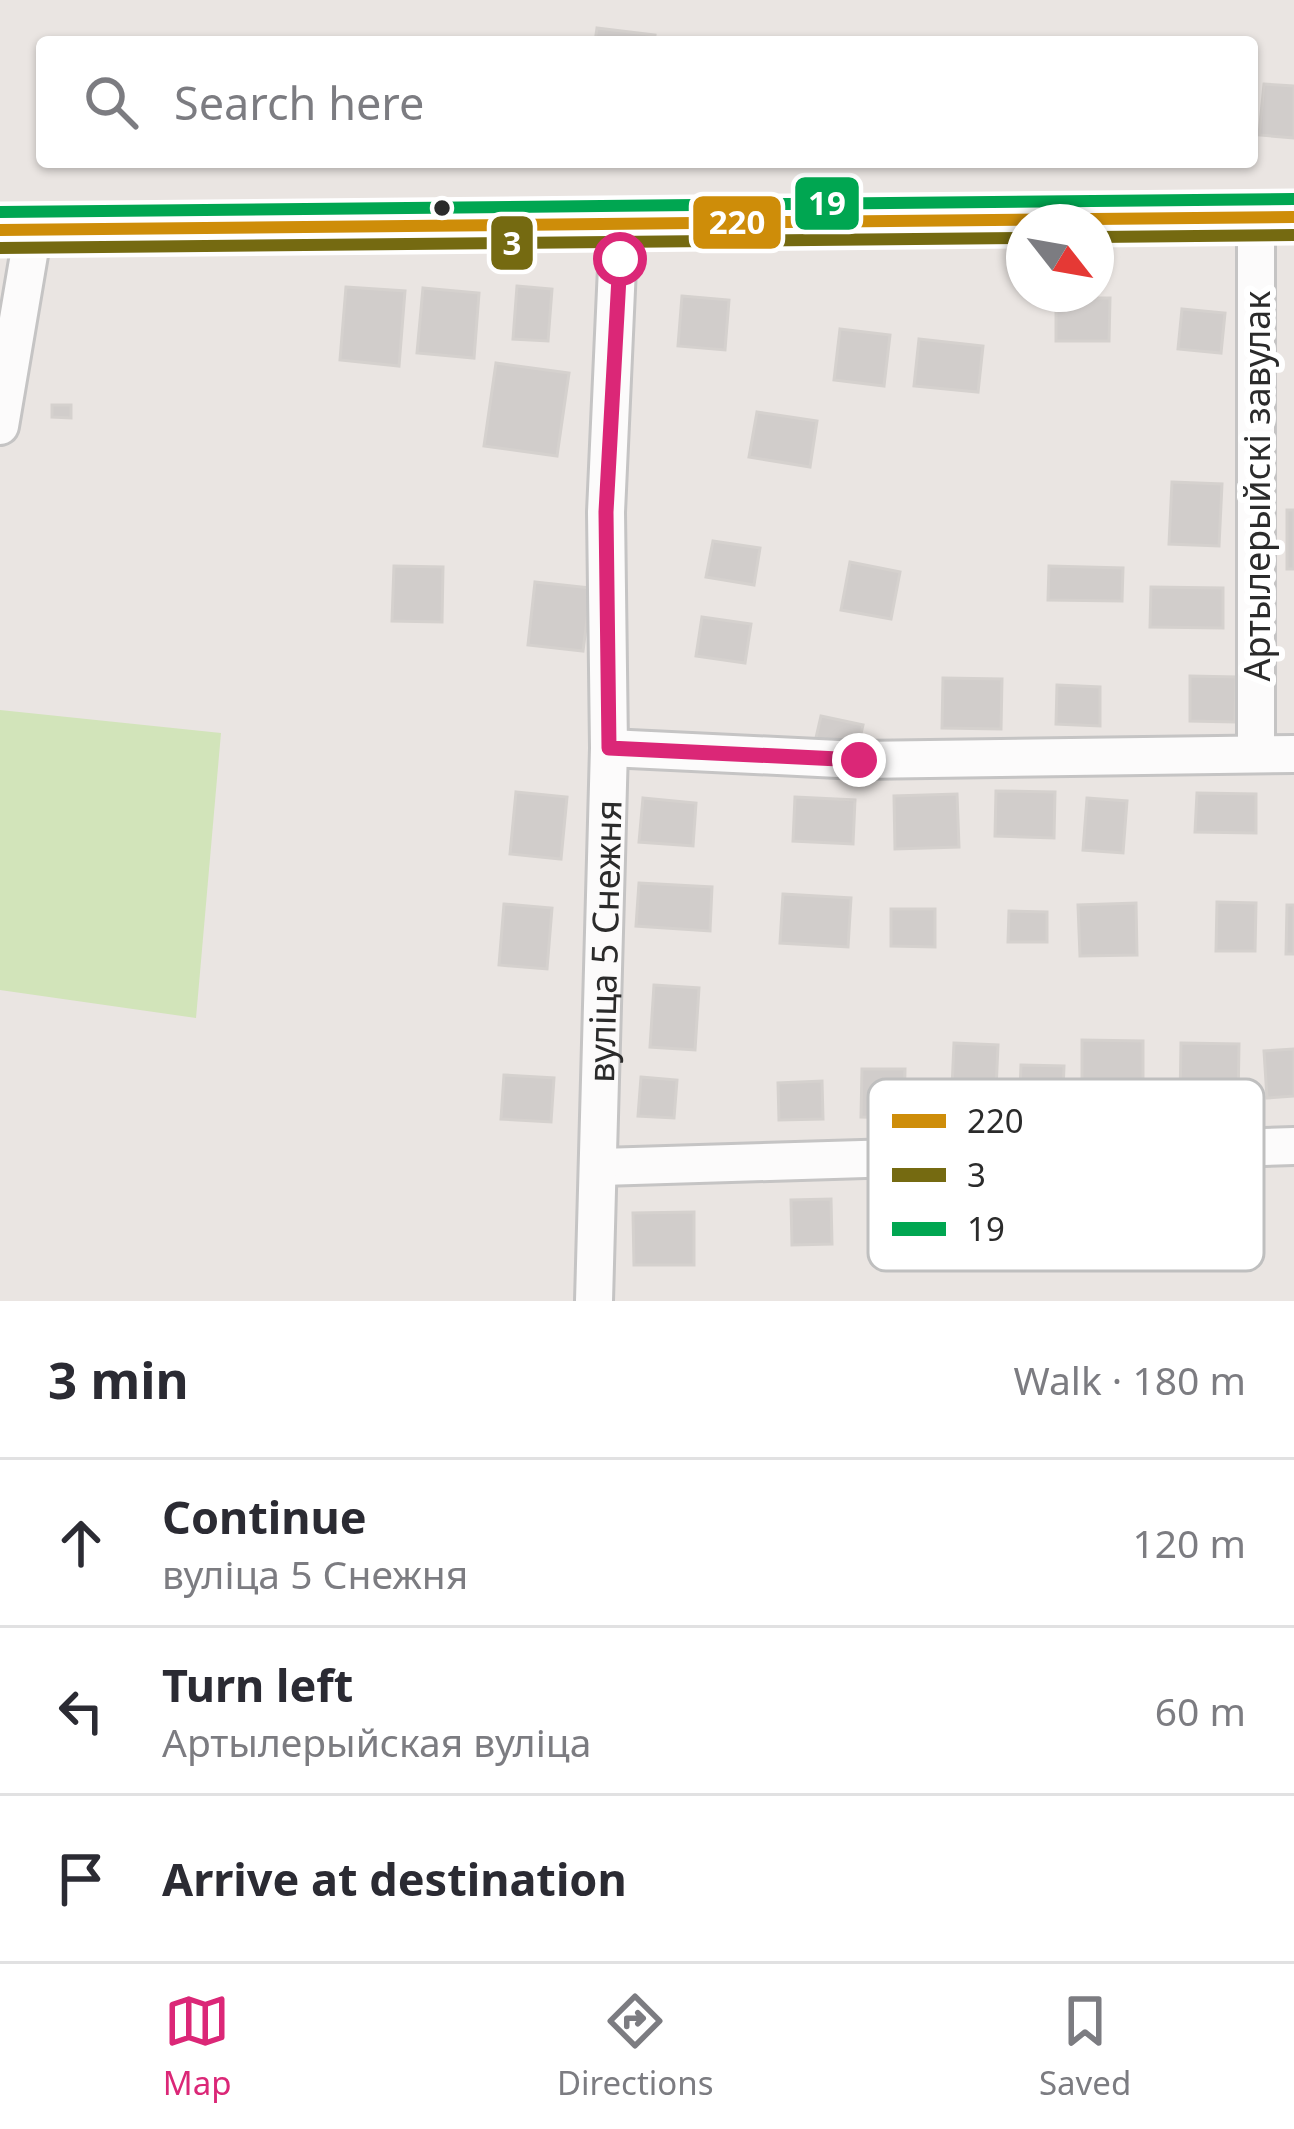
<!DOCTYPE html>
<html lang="en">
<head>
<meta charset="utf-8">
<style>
	:root { --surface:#fff; --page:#f7f7f7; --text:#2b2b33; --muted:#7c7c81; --line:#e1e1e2; --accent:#db2777 }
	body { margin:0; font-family:"Noto Sans",sans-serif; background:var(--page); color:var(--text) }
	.compass { position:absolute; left:1006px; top:204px; width:108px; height:108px; border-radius:50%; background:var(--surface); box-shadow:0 3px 9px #0004; rotate:121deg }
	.stop { position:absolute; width:36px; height:36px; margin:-27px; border:9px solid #db2777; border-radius:50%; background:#fff }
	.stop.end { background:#db2777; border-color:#fff; box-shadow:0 3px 12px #0008 }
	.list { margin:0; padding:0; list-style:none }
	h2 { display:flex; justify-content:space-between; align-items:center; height:156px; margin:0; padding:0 48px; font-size:51px }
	h2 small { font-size:39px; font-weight:400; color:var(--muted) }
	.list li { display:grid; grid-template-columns:78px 1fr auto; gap:36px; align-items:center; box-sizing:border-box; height:168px; padding:0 48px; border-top:3px solid var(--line) }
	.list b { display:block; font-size:45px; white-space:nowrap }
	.list p { margin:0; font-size:39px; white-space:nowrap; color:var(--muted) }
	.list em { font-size:39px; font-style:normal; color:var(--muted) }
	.icon { flex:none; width:66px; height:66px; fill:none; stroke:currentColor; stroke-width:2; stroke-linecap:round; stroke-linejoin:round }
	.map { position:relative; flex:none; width:1294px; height:1301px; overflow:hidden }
	.search { position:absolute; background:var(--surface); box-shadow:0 3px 9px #0004; left:36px; right:36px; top:36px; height:132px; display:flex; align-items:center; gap:30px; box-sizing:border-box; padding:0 42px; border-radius:12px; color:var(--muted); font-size:45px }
	.sheet { height:660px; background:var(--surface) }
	nav { display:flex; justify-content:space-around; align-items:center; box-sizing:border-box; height:168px; border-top:3px solid var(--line); background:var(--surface); font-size:33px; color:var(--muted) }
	nav a { display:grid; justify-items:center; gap:6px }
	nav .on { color:var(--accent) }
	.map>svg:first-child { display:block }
	.green { fill:#d2e4ba }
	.building { fill:#d1cdcb; stroke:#d5d1ce; stroke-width:3 }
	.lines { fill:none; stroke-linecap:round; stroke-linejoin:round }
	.minor-casing { stroke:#c5c4c4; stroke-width:42 }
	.major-casing { stroke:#c5c3c2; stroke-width:51 }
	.minor { stroke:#fcfbfb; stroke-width:36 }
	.major { stroke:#e7e0d4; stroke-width:45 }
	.bus-1-casing { stroke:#fff; stroke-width:21 }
	.bus-2-casing { stroke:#fff; stroke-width:21 }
	.bus-3-casing { stroke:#fff; stroke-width:21 }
	.bus-1 { stroke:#ce8d09; stroke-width:12 }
	.bus-2 { stroke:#756a11; stroke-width:12 }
	.bus-3 { stroke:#00a651; stroke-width:12 }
	.route { stroke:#db2777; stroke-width:15 }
	.bus-dot { fill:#2b2b2b; stroke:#fff; stroke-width:4.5 }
	.labels { text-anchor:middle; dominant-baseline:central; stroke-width:12; stroke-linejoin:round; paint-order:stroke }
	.street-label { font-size:36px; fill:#2b2b2b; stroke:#fff }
	.key { fill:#fff; stroke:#bfbfbf; stroke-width:3 }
	.key-label { font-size:33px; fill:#2b2b2b }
	.line-badge { stroke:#fff; stroke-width:4.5 }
	.badge-label { font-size:33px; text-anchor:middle; font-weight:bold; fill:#fff }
</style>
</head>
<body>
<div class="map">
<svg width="1294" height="1301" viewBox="0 0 1294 1301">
	<rect width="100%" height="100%" fill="#eae5e2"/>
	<polygon class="green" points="0,710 221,733 196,1018 0,990"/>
	<g class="building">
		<polygon points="597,28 655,35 654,42 595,42"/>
		<polygon points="1264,84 1294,86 1294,138 1259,135"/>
		<polygon points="517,286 552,289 548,341 513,339"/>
		<polygon points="346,287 405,291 399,366 340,360"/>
		<polygon points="423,288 479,293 474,358 417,353"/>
		<polygon points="682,296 729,300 725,350 678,346"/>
		<polygon points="1056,298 1110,298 1109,341 1056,341"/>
		<polygon points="1182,309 1225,313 1221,353 1178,349"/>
		<polygon points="840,329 890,335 884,386 834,380"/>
		<polygon points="919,339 983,346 978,392 914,386"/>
		<polygon points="496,363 569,373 557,456 484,446"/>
		<polygon points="52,405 71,405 71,418 52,417"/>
		<polygon points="757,412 817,421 810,467 749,457"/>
		<polygon points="1172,482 1222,484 1219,546 1169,544"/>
		<rect x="1287" y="510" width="7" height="59"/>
		<polygon points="713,541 760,548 754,585 706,577"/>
		<polygon points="850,562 900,572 891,619 841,610"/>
		<polygon points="394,566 443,567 442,622 392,621"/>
		<polygon points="1049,566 1123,568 1122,601 1048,600"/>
		<polygon points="535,582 591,588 583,651 528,645"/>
		<polygon points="1151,587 1223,588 1223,628 1150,627"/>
		<polygon points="702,617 751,624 745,663 696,656"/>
		<polygon points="1190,676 1236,677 1235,722 1190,721"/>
		<polygon points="943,678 1002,679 1001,729 942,728"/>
		<polygon points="1057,685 1100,687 1100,726 1056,724"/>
		<polygon points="821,716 863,725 857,751 815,742"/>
		<polygon points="996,791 1055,792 1054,838 995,836"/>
		<polygon points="516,792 567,797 561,859 510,854"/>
		<polygon points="1197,793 1256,794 1256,833 1195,832"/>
		<polygon points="957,794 959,847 895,849 894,796"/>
		<polygon points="795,797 855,800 853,844 793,841"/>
		<polygon points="643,798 696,803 693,846 639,842"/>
		<polygon points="1087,798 1127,801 1123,853 1083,850"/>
		<polygon points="639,883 712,887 710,931 636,926"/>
		<polygon points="783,894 851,898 848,947 780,943"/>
		<polygon points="1217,902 1256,903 1255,951 1216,951"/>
		<polygon points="1136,903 1137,955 1080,956 1078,905"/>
		<polygon points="504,904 552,908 547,969 499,965"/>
		<polygon points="1287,905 1294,905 1294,954 1286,954"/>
		<polygon points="891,909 935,909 935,947 891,946"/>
		<polygon points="1009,911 1047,912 1047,942 1008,942"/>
		<polygon points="654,985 699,988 695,1050 650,1047"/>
		<polygon points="1082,1040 1143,1041 1143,1108 1082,1108"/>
		<polygon points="954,1043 998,1045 995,1112 951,1110"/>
		<polygon points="1181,1043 1239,1044 1238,1103 1180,1103"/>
		<polygon points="1294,1049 1294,1096 1267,1098 1264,1051"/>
		<polygon points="1021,1065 1064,1066 1062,1116 1019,1115"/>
		<polygon points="862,1069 905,1069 904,1118 861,1117"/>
		<polygon points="504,1075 554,1078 551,1122 501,1119"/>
		<polygon points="641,1077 677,1080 674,1118 638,1116"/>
		<polygon points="822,1081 823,1119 779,1120 778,1083"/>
		<polygon points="831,1199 832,1244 792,1245 791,1200"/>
		<polygon points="694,1212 694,1265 634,1265 633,1213"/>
	</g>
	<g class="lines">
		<g class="minor-casing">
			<g id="minor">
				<polyline points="1256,218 1256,754"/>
				<polyline points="0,426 33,231"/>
				<polyline points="609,748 859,760 1294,754"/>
				<polyline points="601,1167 1294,1146"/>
				<path id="s1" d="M594,1301L609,748L606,512L619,223"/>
			</g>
		</g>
		<g class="major-casing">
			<polyline id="major" points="0,230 1294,217"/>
		</g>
		<use href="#minor" class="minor"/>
		<use href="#major" class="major"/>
		<g class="bus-1-casing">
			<polyline id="bus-1" points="0,230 1294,217"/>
		</g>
		<g class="bus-2-casing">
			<g id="bus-2">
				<polyline points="1096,237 1294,235"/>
				<polyline points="0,248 1024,238"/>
			</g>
		</g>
		<g class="bus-3-casing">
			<polyline id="bus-3" points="0,212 1294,199"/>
		</g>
		<use href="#bus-1" class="bus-1"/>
		<use href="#bus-2" class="bus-2"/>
		<use href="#bus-3" class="bus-3"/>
	</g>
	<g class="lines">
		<polyline class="route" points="620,259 606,512 609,748 859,760"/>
	</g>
	<circle class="bus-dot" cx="442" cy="208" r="10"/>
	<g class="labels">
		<g class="street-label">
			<text transform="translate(1256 486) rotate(-90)">Артылерыйскі завулак</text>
			<text stroke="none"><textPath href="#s1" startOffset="360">вуліца 5 Снежня</textPath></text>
		</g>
	</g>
	<rect x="868" y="1079" width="396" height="192" rx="18" class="key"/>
	<rect x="892" y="1114" width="54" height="14" fill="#ce8d09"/>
	<rect x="892" y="1168" width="54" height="14" fill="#756a11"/>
	<rect x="892" y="1222" width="54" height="14" fill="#00a651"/>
	<g class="key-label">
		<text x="967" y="1133">220</text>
		<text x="967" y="1187">3</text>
		<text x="967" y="1241">19</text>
	</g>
	<g class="line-badge">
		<rect x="793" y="175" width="68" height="57" rx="12" fill="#00a651"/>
		<rect x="691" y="194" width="92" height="57" rx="12" fill="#ce8d09"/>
		<rect x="489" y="214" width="46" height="58" rx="12" fill="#756a11"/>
	</g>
	<g class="badge-label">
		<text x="827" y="215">19</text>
		<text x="737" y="234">220</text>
		<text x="512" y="255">3</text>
	</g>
</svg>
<svg class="compass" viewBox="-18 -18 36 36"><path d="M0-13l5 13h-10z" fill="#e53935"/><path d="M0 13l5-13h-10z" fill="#7c7c81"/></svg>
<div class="stop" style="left:620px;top:259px"></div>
<div class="stop end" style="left:859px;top:760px"></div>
<div class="search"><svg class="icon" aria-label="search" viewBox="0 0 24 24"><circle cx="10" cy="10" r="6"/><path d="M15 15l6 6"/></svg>Search here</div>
</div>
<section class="sheet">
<h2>3 min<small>Walk · 180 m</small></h2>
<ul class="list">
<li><svg class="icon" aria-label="ahead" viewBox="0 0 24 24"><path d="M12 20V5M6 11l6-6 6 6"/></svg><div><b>Continue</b><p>вуліца 5 Снежня</p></div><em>120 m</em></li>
<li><svg class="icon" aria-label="left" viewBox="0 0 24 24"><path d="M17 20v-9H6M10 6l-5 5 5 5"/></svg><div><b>Turn left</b><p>Артылерыйская вуліца</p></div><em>60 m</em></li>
<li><svg class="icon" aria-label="arrive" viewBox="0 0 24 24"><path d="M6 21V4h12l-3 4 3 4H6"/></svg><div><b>Arrive at destination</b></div></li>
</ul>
</section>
<nav>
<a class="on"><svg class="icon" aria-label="map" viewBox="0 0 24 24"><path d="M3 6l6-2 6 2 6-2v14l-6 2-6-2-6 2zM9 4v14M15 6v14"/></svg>Map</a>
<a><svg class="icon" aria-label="directions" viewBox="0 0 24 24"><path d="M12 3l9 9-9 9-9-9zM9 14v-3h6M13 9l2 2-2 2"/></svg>Directions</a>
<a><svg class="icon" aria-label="saved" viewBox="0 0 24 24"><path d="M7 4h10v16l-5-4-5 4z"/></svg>Saved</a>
</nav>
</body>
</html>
